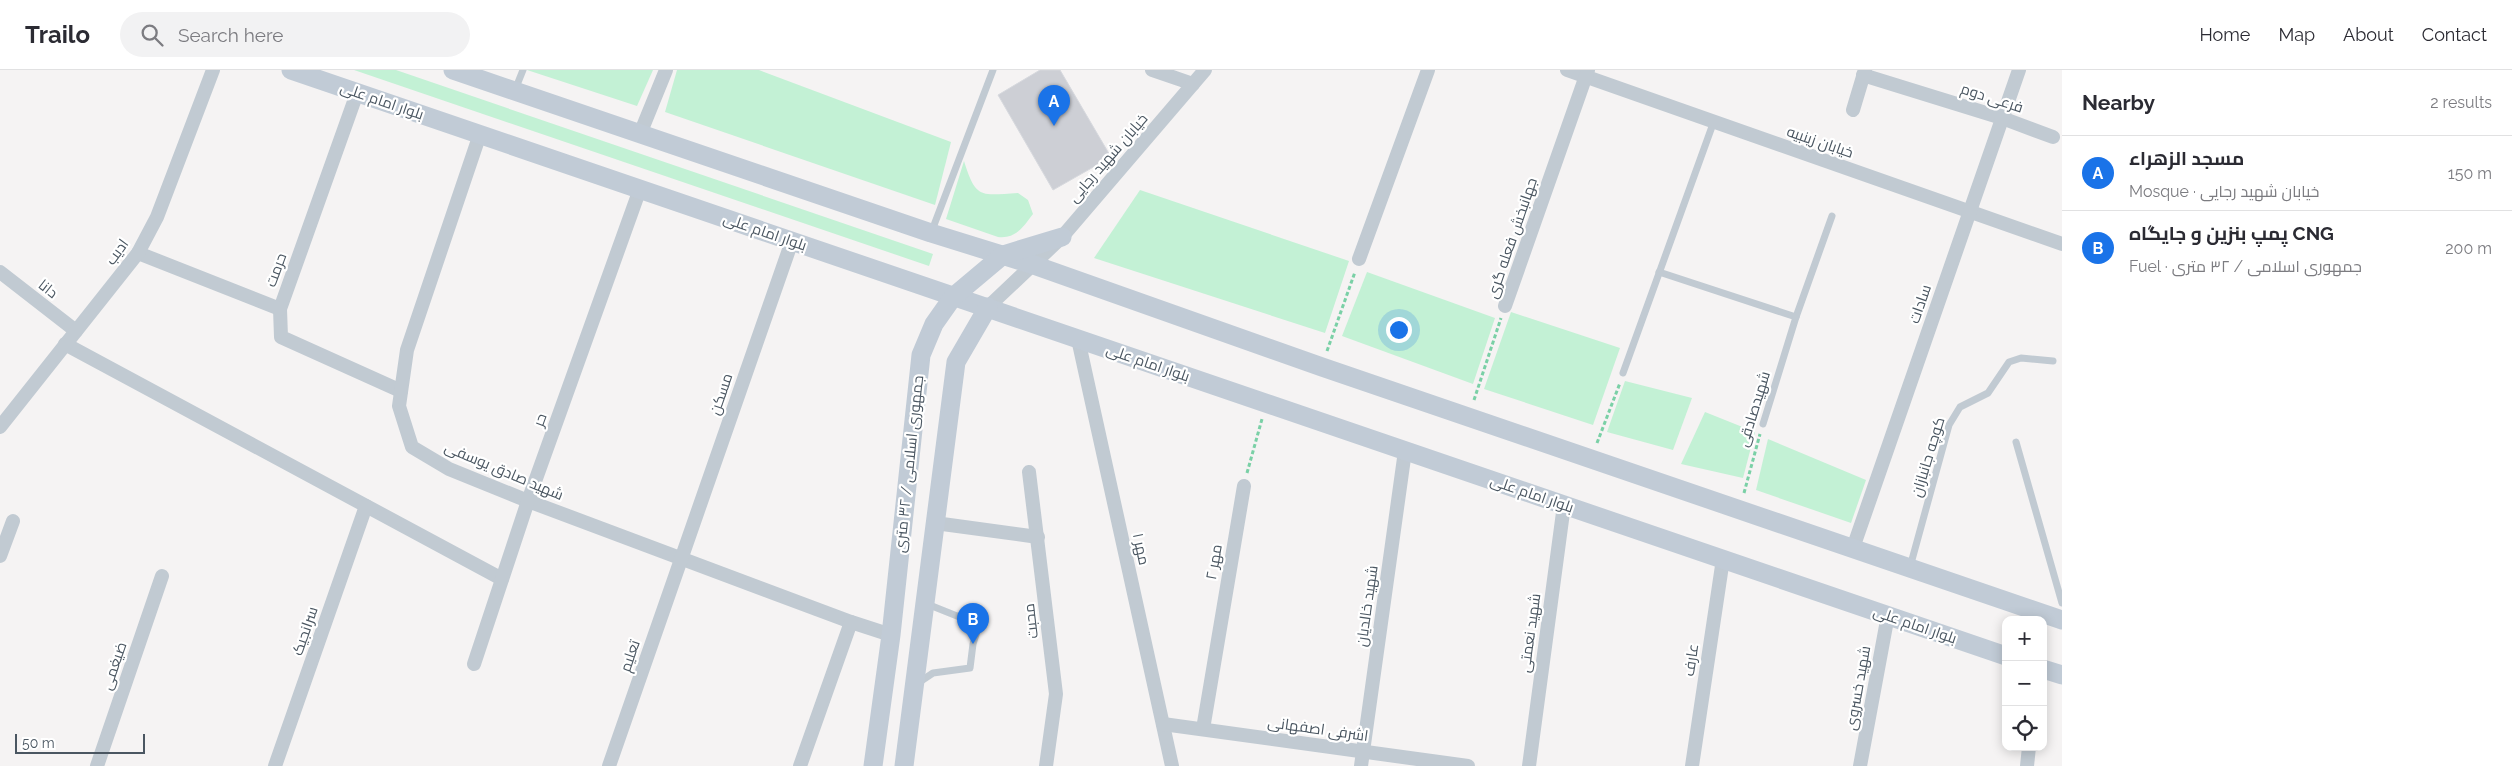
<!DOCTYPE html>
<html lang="en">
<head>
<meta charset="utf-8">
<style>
	:root { --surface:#fff; --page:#f2f2f3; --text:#2b2b33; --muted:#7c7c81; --line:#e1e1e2; --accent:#1a73e8 }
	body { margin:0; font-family:Raleway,Cairo,sans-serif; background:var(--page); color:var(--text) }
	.controls { position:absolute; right:15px; bottom:15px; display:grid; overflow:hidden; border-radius:10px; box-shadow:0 2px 12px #0003 }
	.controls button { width:45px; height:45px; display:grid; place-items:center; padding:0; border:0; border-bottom:1px solid var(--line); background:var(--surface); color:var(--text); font:25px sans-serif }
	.scale { position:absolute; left:15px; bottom:12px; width:130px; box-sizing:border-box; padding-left:5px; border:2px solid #4a5661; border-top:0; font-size:14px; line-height:18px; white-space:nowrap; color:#4a5661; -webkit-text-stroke:4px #fff; paint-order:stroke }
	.you { position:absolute; left:1398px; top:259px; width:18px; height:18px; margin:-12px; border:4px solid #fff; border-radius:50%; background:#1a73e8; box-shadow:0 0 0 8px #1a73e833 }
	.badge { display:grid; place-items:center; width:32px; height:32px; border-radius:50%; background:var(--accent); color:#fff; font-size:16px; font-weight:700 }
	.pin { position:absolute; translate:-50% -41px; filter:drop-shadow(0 1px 2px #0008) }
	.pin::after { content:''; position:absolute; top:26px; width:18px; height:15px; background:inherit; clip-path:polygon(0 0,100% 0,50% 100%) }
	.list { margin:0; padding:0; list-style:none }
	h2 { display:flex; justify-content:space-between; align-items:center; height:65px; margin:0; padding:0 20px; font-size:21px }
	h2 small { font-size:16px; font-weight:400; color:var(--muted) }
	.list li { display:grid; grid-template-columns:32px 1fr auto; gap:15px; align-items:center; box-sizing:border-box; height:75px; padding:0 20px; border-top:1px solid var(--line) }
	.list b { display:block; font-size:19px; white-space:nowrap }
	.list p { margin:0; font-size:16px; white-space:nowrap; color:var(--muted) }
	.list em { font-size:16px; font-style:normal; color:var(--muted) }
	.icon { flex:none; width:28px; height:28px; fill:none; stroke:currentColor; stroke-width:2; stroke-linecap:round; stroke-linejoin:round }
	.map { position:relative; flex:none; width:2062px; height:696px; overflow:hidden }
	header { display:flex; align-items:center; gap:30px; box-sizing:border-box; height:70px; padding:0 25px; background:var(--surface); border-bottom:1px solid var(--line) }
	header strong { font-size:24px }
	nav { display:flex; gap:28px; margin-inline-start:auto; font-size:18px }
	.search { width:350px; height:45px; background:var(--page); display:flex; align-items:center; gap:12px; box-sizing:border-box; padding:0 18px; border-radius:28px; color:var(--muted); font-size:19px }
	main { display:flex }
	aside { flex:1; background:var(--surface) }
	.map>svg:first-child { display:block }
	.green { fill:#c3f1d5 }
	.building { fill:#cdcfd5; stroke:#d7d9de }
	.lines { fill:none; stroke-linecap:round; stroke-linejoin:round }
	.path { stroke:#7ad0a6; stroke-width:3; stroke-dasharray:4 2.5; stroke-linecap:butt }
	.lane { stroke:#c1cad2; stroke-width:7 }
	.street { stroke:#c1cad2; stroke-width:14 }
	.secondary { stroke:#c1cbd6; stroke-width:19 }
	.labels { text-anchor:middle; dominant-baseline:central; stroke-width:4.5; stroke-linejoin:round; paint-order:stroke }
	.street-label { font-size:15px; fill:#4a5661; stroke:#fff }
</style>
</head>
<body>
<header>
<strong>Trailo</strong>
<div class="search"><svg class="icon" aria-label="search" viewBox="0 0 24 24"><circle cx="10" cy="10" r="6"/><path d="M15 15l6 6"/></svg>Search here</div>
<nav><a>Home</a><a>Map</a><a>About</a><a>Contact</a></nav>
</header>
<main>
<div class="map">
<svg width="2062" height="696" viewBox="0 0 2062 696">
	<rect width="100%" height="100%" fill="#f5f3f3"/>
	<g class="green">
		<polygon points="354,0 396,0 933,184 929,196"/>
		<polygon points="527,0 653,0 637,36"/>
		<polygon points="677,0 759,0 951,72 935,135 665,42"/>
		<path d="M964,91C976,130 981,125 1018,123L1028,130L1033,144C1023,157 1016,169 998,167L946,149Z"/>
		<polygon points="1140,120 1349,191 1325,263 1094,188"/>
		<polygon points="1367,202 1495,248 1473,314 1342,266"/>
		<polygon points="1511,242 1620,278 1593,355 1484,319"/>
		<polygon points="1625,311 1692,328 1673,380 1607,362"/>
		<polygon points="1705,342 1755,362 1743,408 1681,394"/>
		<polygon points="1768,369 1866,410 1851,453 1756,420"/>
	</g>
	<polygon class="building" points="1040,0 1060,0 1111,87 1053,120 998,25"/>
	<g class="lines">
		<g class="path">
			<polyline points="1327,281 1355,202"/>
			<polyline points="1474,330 1501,248"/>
			<polyline points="1597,373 1620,313"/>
			<polyline points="1247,403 1262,349"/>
			<polyline points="1744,423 1760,364"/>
		</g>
		<g class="lane">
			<polyline points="515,20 523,0"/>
			<polyline points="931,163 993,0"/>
			<polyline points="1659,202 1796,247 1763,354"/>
			<polyline points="1796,247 1832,146"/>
			<polyline points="1623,303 1714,51"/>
			<polyline points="2016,372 2062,533"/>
			<polyline points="1910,497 1949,355 1960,337 1988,323 2009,292 2021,288 2053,291"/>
			<polyline points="918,613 933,603 970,598 973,574 981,549 962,548 927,534"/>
		</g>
		<g class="street">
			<polyline points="1152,0 1193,14"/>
			<polyline points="1567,0 2062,174"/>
			<polyline points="1863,5 2002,48 2053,67"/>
			<polyline points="357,23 280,239 281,267 401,321"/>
			<polyline points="1853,40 1865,0"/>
			<polyline points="480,64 407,280 399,336 412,377 449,399 528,431 851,552 891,565"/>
			<polyline points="640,64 666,0"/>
			<polyline points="138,183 280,239"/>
			<polyline points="1359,189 1428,0"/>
			<polyline points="0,202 76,261"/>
			<polyline points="1505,236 1588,0"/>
			<polyline points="988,237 1062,167 1205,0"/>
			<polyline points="1078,269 1172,696"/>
			<polyline points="65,274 502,509"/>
			<polyline points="0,357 138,183 157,147 213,0"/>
			<polyline points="1029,402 1056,624 1046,696"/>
			<polyline points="935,453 1038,467"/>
			<polyline points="1853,478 2019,0"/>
			<polyline points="0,486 13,451"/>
			<polyline points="474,594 528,431 640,119"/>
			<polyline points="1163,654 1468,696"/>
			<polyline points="1203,659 1244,416"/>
			<polyline points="97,696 162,506"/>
			<polyline points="275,696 366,436"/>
			<polyline points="609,696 792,171"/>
			<polyline points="800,696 851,552"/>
			<polyline points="1361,696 1405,381"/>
			<polyline points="1529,696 1564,435"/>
			<polyline points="1692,696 1723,489"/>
			<polyline points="1860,696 1888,545"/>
			<polyline points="2027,696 2029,677"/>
		</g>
		<g class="secondary">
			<polyline points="291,0 2006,586"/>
			<polyline points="453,0 931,163 1031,194 1322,297 2062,550"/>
			<polyline points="2043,599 2062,605"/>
			<polyline points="873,696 891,565 921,285 934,254 953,227 1003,185 1062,167"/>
			<polyline points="904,696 956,292 988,237"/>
		</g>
	</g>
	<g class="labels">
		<g class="street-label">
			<text transform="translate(1992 28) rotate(18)">فرعی دوم</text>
			<text transform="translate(382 31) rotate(19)">بلوار امام علی</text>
			<text transform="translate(1820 72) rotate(19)">خیابان زینبیه</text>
			<text transform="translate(1108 88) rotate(-49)">خیابان شهید رجایی</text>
			<text transform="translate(765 162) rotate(19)">بلوار امام علی</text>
			<text transform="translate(1512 168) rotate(-71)">جهانبخش فعله گری</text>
			<text transform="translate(117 182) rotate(-54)">ادیب</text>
			<text transform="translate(276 200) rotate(-70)">حرمت</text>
			<text transform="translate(48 219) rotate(38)">دانا</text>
			<text transform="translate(1920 234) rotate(-71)">سادات</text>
			<text transform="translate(1148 293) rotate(19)">بلوار امام علی</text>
			<text transform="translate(721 324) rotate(-71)">مسکن</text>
			<text transform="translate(1754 339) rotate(-73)">شهیدصادقی</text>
			<text transform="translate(540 350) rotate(-70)">حر</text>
			<text transform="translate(1928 387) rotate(-73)">کوچه جانبازان</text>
			<text transform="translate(909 394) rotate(-84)">جمهوری اسلامی / ۳۲ متری</text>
			<text transform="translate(504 401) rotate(23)">شهید صادق یوسفی</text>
			<text transform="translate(1532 424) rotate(19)">بلوار امام علی</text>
			<text transform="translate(1141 479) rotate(78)">مهر ۱</text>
			<text transform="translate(1214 492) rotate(-80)">مهر ۲</text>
			<text transform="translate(1367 536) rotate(-82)">شهید خالدیان</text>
			<text transform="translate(1031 551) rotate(-97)">محبت</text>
			<text transform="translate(1915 555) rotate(19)">بلوار امام علی</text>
			<text transform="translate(305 561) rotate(-71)">سرانجیک</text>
			<text transform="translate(1530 563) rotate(-82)">شهید نعمتی</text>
			<text transform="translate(630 586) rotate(-71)">تعلیم</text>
			<text transform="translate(1691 590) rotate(-81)">عارف</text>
			<text transform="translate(114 596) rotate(-71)">ضیغمی</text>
			<text transform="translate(1858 618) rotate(-80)">شهید خسروی</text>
			<text transform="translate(1318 659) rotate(8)">اشرفی اصفهانی</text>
		</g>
	</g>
</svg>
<div class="controls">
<button>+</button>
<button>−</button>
<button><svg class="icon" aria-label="locate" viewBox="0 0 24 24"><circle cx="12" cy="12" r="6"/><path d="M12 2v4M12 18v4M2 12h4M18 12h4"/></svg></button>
</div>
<div class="scale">50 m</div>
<div class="you"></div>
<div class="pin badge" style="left:1054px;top:56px">A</div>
<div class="pin badge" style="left:973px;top:574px">B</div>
</div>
<aside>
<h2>Nearby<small>2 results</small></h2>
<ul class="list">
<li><span class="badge">A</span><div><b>مسجد الزهراء</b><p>Mosque · خیابان شهید رجایی</p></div><em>150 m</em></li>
<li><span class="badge">B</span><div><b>پمپ بنزین و جایگاه CNG</b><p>Fuel · جمهوری اسلامی / ۳۲ متری</p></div><em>200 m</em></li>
</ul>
</aside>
</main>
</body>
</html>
